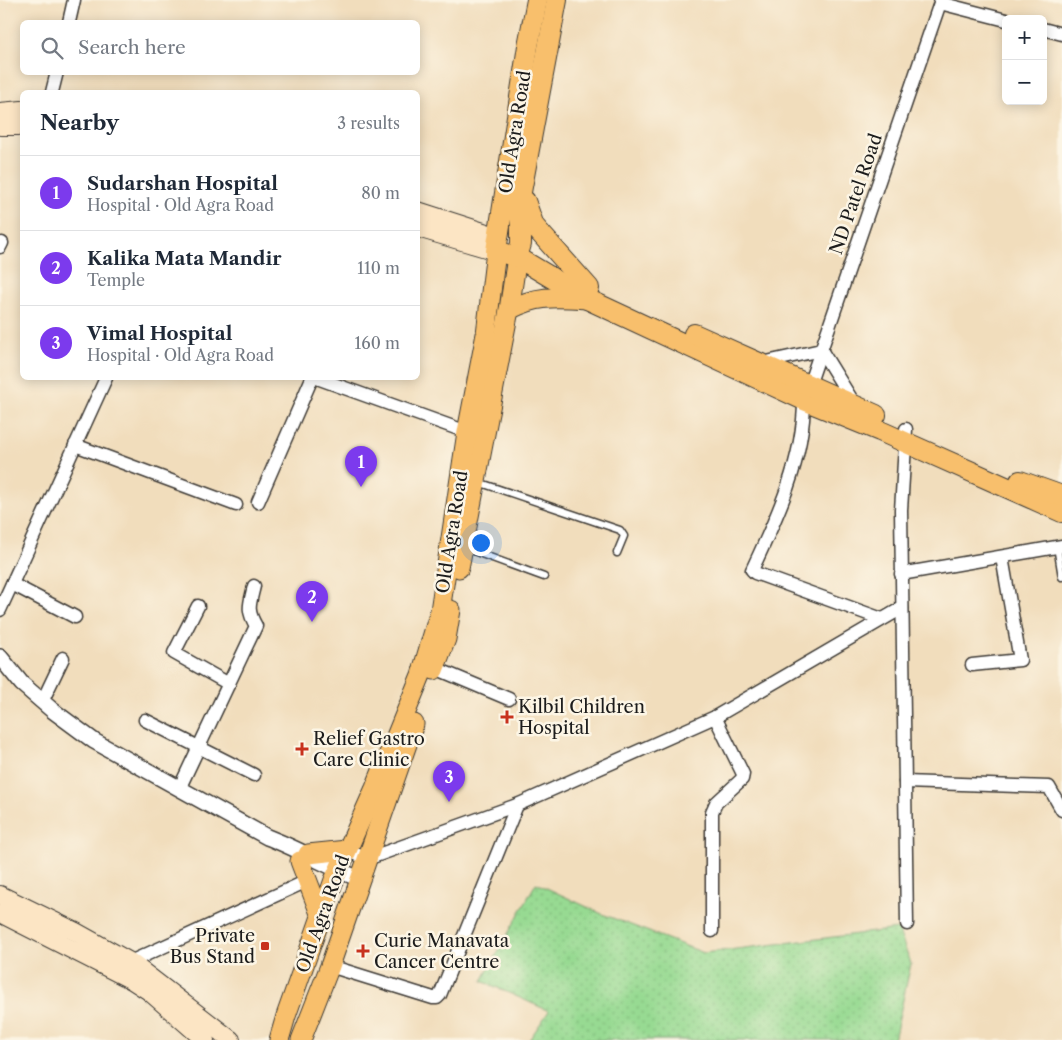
<!DOCTYPE html>
<html lang="en">
<head>
<meta charset="utf-8">
<style>
	:root { --surface:#fff; --page:#f6f6f7; --text:#1f2937; --muted:#747a83; --line:#e0e1e3; --accent:#7c3aed }
	body { margin:0; font-family:"Libre Caslon Text",serif; background:var(--page); color:var(--text) }
	.controls { position:absolute; right:15px; top:15px; display:grid; overflow:hidden; border-radius:8px; box-shadow:0 2px 12px #0003 }
	.controls button { width:45px; height:45px; display:grid; place-items:center; padding:0; border:0; border-bottom:1px solid var(--line); background:var(--surface); color:var(--text); font:25px sans-serif }
	.you { position:absolute; left:480px; top:542px; width:18px; height:18px; margin:-12px; border:4px solid #fff; border-radius:50%; background:#1a73e8; box-shadow:0 0 0 8px #1a73e833 }
	.badge { display:grid; place-items:center; width:32px; height:32px; border-radius:50%; background:var(--accent); color:#fff; font-size:16px; font-weight:700 }
	.pin { position:absolute; translate:-50% -41px; filter:drop-shadow(0 1px 2px #0008) }
	.pin::after { content:''; position:absolute; top:26px; width:18px; height:15px; background:inherit; clip-path:polygon(0 0,100% 0,50% 100%) }
	.list { margin:0; padding:0; list-style:none }
	h2 { display:flex; justify-content:space-between; align-items:center; height:65px; margin:0; padding:0 20px; font-size:21px }
	h2 small { font-size:16px; font-weight:400; color:var(--muted) }
	.list li { display:grid; grid-template-columns:32px 1fr auto; gap:15px; align-items:center; box-sizing:border-box; height:75px; padding:0 20px; border-top:1px solid var(--line) }
	.list b { display:block; font-size:19px; white-space:nowrap }
	.list p { margin:0; font-size:16px; white-space:nowrap; color:var(--muted) }
	.list em { font-size:16px; font-style:normal; color:var(--muted) }
	.icon { flex:none; width:28px; height:28px; fill:none; stroke:currentColor; stroke-width:2; stroke-linecap:round; stroke-linejoin:round }
	.map { position:relative; flex:none; width:1062px; height:1040px; overflow:hidden }
	.search { position:absolute; background:var(--surface); box-shadow:0 2px 12px #0003; left:20px; top:20px; width:400px; height:55px; display:flex; align-items:center; gap:12px; box-sizing:border-box; padding:0 18px; border-radius:8px; color:var(--muted); font-size:19px }
	.panel { position:absolute; background:var(--surface); box-shadow:0 2px 12px #0003; left:20px; top:90px; width:400px; height:290px; border-radius:8px }
	.map>svg:first-child { display:block }
	.grass { fill:url(#grass-dots); stroke:#5a7b57 }
	.lines { fill:none; stroke-linecap:round; stroke-linejoin:round }
	.service-casing { stroke:#3c3934; stroke-width:9 }
	.minor-casing { stroke:#3c3934; stroke-width:15 }
	.tertiary-casing { stroke:#3c3934; stroke-width:18 }
	.secondary-casing { stroke:#3c3934; stroke-width:20 }
	.primary-casing { stroke:#3c3934; stroke-width:21 }
	.trunk-casing { stroke:#3c3934; stroke-width:22 }
	.service { stroke:#fff; stroke-width:6 }
	.minor { stroke:#fff; stroke-width:12 }
	.tertiary { stroke:#fff; stroke-width:15 }
	.secondary { stroke:#fce5c4; stroke-width:18 }
	.primary { stroke:#f8bf6c; stroke-width:19 }
	.trunk { stroke:#f8bf6c; stroke-width:20 }
	.poi-dot { fill:#c8321e; stroke:#fcf5e5; stroke-width:2 }
	.labels { text-anchor:middle; dominant-baseline:central; stroke-width:5; stroke-linejoin:round; paint-order:stroke }
	.street-label { font-size:18px; fill:#1c1c1c; stroke:#fcf5e5 }
	.poi-label { font-size:18px; fill:#1c1c1c; stroke:#fcf5e5; text-anchor:start }
</style>
</head>
<body>
<div class="map">
<svg width="1062" height="1040" viewBox="0 0 1062 1040">
	<defs>
		<pattern id="grass-dots" width="8" height="8" patternUnits="userSpaceOnUse" patternTransform="scale(1.25)"><rect width="8" height="8" fill="#97da92"/><path d="M2 2h.1M6 6h.1" fill="none" stroke="#82ba7d" stroke-width="1.8" stroke-linecap="round"/></pattern>
	</defs>
	<rect width="100%" height="100%" fill="#fcf5e5"/>
	<filter id="ink" filterUnits="userSpaceOnUse"><feTurbulence type="fractalNoise" baseFrequency=".02" numOctaves="2"/><feDisplacementMap in="SourceGraphic" scale="10" xChannelSelector="R" yChannelSelector="G"/><feConvolveMatrix kernelMatrix="1 2 1 2 8 2 1 2 1" color-interpolation-filters="sRGB"/></filter>
	<filter id="wash" filterUnits="userSpaceOnUse"><feTurbulence type="fractalNoise" baseFrequency=".0096" numOctaves="4" result="noise"/><feDisplacementMap in="SourceGraphic" scale="20" xChannelSelector="R" yChannelSelector="G"/><feGaussianBlur stdDeviation="1.12" result="paint"/><feColorMatrix in="noise" values="0 0 0 0 0 0 0 0 0 0 0 0 0 0 0 0 0 1.4 0 .05"/><feComposite in="paint" operator="in"/></filter>
	<g filter="url(#wash)">
		<rect width="100%" height="100%" fill="#f1ddbc"/>
		<polygon class="grass" points="536,883 602,914 704,953 898,929 911,964 894,1040 529,1040 549,1011 482,981"/>
	</g>
	<g filter="url(#ink)">
		<g class="lines">
			<g class="service-casing">
				<g id="service">
					<polyline points="478,482 620,530 624,536 617,553"/>
					<polyline points="1057,546 1062,577"/>
					<polyline points="465,548 544,577"/>
				</g>
			</g>
			<g class="minor-casing">
				<g id="minor">
					<polyline points="940,3 1006,20"/>
					<polyline points="69,22 74,0"/>
					<polyline points="1043,29 1062,34"/>
					<polyline points="52,92 57,72"/>
					<polyline points="0,247 2,243"/>
					<polyline points="762,363 821,350 855,405"/>
					<polyline points="317,378 467,432"/>
					<polyline points="906,429 901,510 907,924"/>
					<polyline points="75,445 236,505"/>
					<polyline points="258,502 312,378"/>
					<polyline points="901,574 1062,546"/>
					<polyline points="12,584 75,617"/>
					<polyline points="198,606 174,653 229,684"/>
					<polyline points="0,610 106,378"/>
					<path d="M882,619L755,573L752,570C777,517 804,460 804,400L941,0"/>
					<polyline points="972,665 1020,660 1002,557"/>
					<polyline points="435,668 509,699"/>
					<polyline points="42,702 63,658"/>
					<polyline points="145,720 254,775"/>
					<polyline points="905,782 1049,787 1062,810"/>
					<path d="M179,789L256,626C246,609 250,604 254,586"/>
					<polyline points="347,850 367,859 517,805 715,717 902,608"/>
					<polyline points="712,931 712,812 716,803 742,779 743,774 715,717"/>
					<polyline points="130,962 307,881"/>
					<polyline points="330,966 433,998 437,998 440,995 517,805"/>
				</g>
			</g>
			<g class="tertiary-casing">
				<path id="tertiary" d="M0,657L22,684L52,710L94,741L267,837C299,849 328,867 360,879"/>
			</g>
			<g class="secondary-casing">
				<g id="secondary">
					<polyline points="0,112 22,110"/>
					<polyline points="0,126 22,126"/>
					<polyline points="418,211 499,237"/>
					<polyline points="418,228 496,251"/>
					<polyline points="0,895 76,932 130,962 231,1040"/>
					<polyline points="0,913 132,980 149,991 205,1040"/>
				</g>
			</g>
			<g class="primary-casing">
				<g id="primary">
					<path d="M509,310C537,295 556,297 587,299"/>
					<polyline points="459,568 509,310 517,257"/>
					<polyline points="434,670 446,639 451,610"/>
					<polyline points="308,854 347,850"/>
					<polyline points="300,861 321,916"/>
					<polyline points="279,1040 286,1016 334,880 375,788 421,675 440,611 467,432 486,334 496,251"/>
					<polyline points="301,1040 330,966 414,724"/>
				</g>
			</g>
			<g class="trunk-casing">
				<g id="trunk">
					<polyline points="537,0 528,46 496,251 517,257 587,299 804,400 880,431 1062,512"/>
					<polyline points="525,201 534,226 589,288"/>
					<polyline points="517,257 521,244 521,192 557,0"/>
					<polyline points="694,334 876,415"/>
					<polyline points="1020,481 1062,496"/>
				</g>
			</g>
			<use href="#service" class="service"/>
			<use href="#minor" class="minor"/>
			<use href="#tertiary" class="tertiary"/>
			<use href="#secondary" class="secondary"/>
			<use href="#primary" class="primary"/>
			<use href="#trunk" class="trunk"/>
		</g>
	</g>
	<g class="poi-dot">
		<path d="M504.5 709.5h5v5h5v5h-5v5h-5v-5h-5v-5h5z"/>
		<path d="M299.5 741.5h5v5h5v5h-5v5h-5v-5h-5v-5h5z"/>
		<rect x="260" y="941" width="10" height="10" rx="2.5"/>
		<path d="M360.5 943.5h5v5h5v5h-5v5h-5v-5h-5v-5h5z"/>
	</g>
	<g class="labels">
		<g class="street-label">
			<text transform="translate(515 132) rotate(-81)">Old Agra Road</text>
			<text transform="translate(856 194) rotate(-71)">ND Patel Road</text>
			<text transform="translate(452 532) rotate(-81)">Old Agra Road</text>
			<text transform="translate(323 914) rotate(-70)">Old Agra Road</text>
		</g>
		<g class="poi-label">
			<text x="518" y="707">Kilbil Children<tspan x="518" dy="21">Hospital</tspan></text>
			<text x="313" y="739">Relief Gastro<tspan x="313" dy="21">Care Clinic</tspan></text>
			<text x="255" y="936" text-anchor="end">Private<tspan x="255" dy="21">Bus Stand</tspan></text>
			<text x="374" y="941">Curie Manavata<tspan x="374" dy="21">Cancer Centre</tspan></text>
		</g>
	</g>
</svg>
<div class="controls">
<button>+</button>
<button>−</button>
</div>
<div class="you"></div>
<div class="pin badge" style="left:361px;top:487px">1</div>
<div class="pin badge" style="left:312px;top:622px">2</div>
<div class="pin badge" style="left:449px;top:802px">3</div>
<div class="search"><svg class="icon" aria-label="search" viewBox="0 0 24 24"><circle cx="10" cy="10" r="6"/><path d="M15 15l6 6"/></svg>Search here</div>
<section class="panel">
<h2>Nearby<small>3 results</small></h2>
<ul class="list">
<li><span class="badge">1</span><div><b>Sudarshan Hospital</b><p>Hospital · Old Agra Road</p></div><em>80 m</em></li>
<li><span class="badge">2</span><div><b>Kalika Mata Mandir</b><p>Temple</p></div><em>110 m</em></li>
<li><span class="badge">3</span><div><b>Vimal Hospital</b><p>Hospital · Old Agra Road</p></div><em>160 m</em></li>
</ul>
</section>
</div>
</body>
</html>
